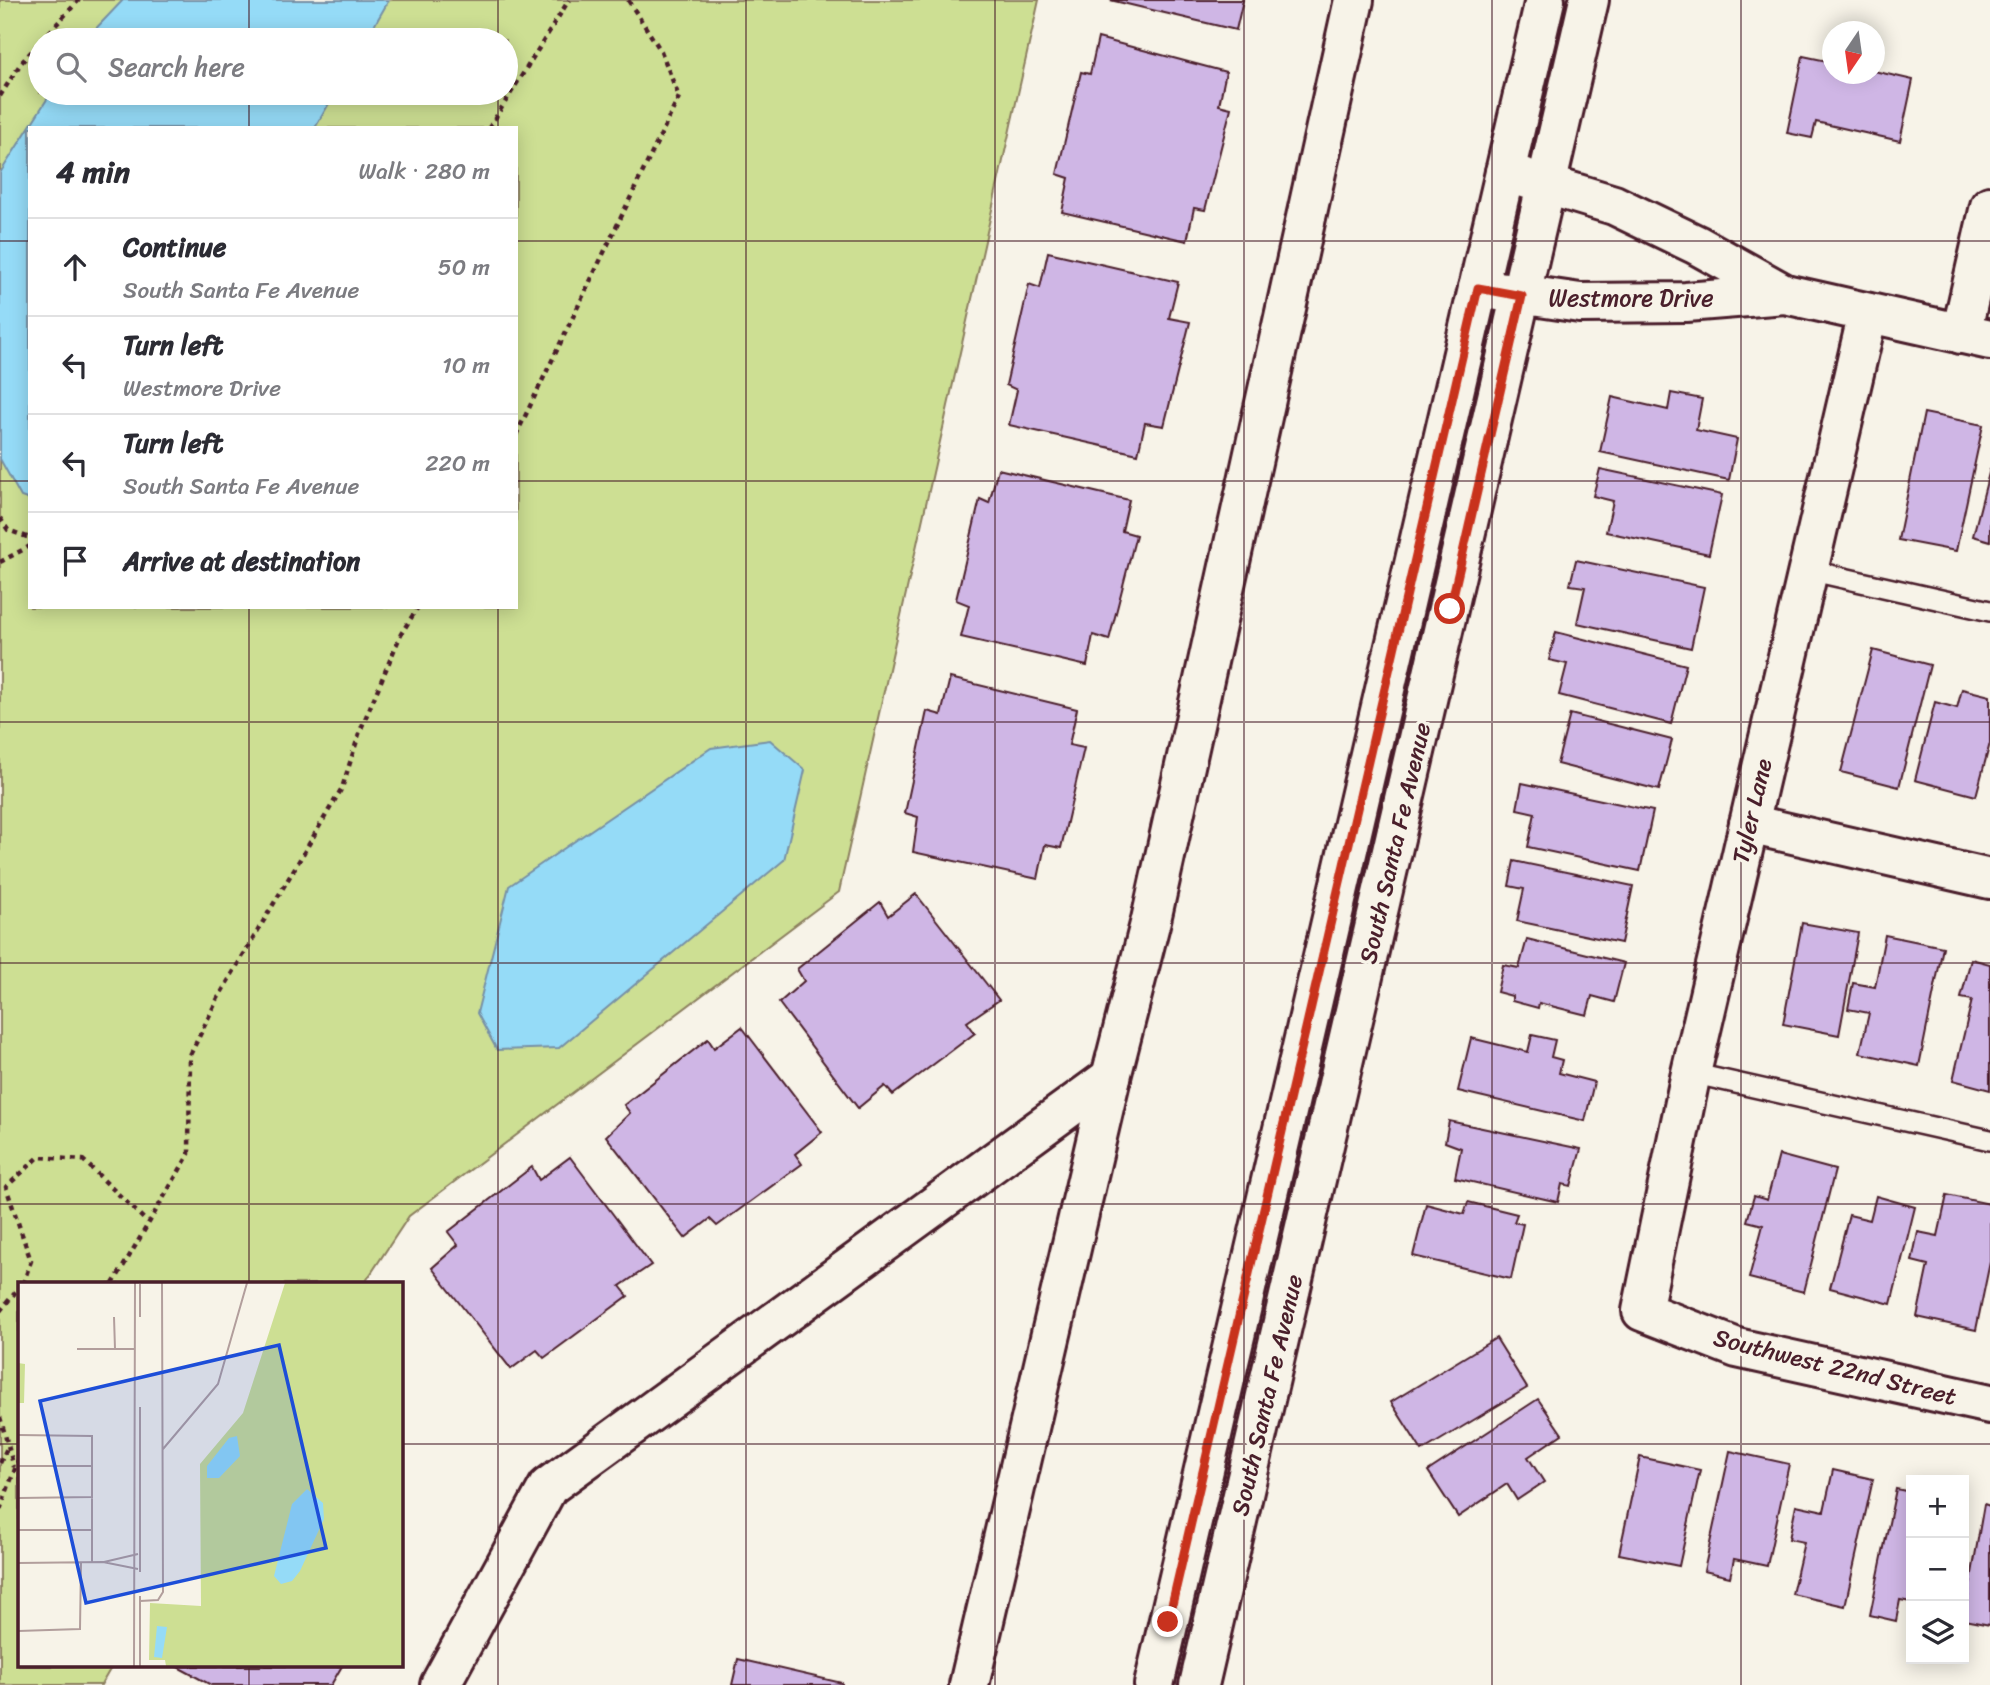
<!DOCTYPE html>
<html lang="en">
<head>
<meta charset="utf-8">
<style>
	:root { --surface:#fff; --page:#f7f7f7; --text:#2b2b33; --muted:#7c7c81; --line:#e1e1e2 }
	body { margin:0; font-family:Sriracha,sans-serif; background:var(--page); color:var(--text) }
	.controls { position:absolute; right:21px; bottom:21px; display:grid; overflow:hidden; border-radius:0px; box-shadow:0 4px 18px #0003 }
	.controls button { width:63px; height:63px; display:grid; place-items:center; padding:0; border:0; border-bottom:2px solid var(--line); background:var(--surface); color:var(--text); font:35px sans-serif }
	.compass { position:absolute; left:1822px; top:21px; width:63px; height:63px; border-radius:50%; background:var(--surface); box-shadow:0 4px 18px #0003; rotate:193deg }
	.stop { position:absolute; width:21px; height:21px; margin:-16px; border:5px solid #c8321e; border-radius:50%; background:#fff }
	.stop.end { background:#c8321e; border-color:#fff; box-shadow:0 2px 7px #0008 }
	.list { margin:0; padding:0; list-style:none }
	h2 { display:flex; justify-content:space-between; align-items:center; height:91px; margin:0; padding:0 28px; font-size:30px }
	h2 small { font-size:23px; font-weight:400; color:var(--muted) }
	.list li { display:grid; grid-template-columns:46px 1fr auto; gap:21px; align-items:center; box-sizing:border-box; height:98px; padding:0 28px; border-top:2px solid var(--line) }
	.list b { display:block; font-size:26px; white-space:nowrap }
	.list p { margin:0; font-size:23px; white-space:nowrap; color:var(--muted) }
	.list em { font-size:23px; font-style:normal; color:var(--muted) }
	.icon { flex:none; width:38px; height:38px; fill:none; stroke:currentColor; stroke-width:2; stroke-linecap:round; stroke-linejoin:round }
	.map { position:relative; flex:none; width:1990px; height:1685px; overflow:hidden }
	.search { position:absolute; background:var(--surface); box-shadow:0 4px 18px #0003; left:28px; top:28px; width:490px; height:77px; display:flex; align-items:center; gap:18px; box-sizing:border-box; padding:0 24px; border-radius:38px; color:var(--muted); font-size:26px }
	.panel { position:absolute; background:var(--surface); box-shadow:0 4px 18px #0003; left:28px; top:126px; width:490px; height:483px; border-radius:0px }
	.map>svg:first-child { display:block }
	.green { fill:#cddf93; stroke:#8c7f5f; stroke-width:2; fill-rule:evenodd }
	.water { fill:#95dbf7; stroke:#7790a5; stroke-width:2 }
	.building { fill:#cfb6e5; stroke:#4a1f2b; stroke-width:2 }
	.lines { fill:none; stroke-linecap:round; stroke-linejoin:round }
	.lane-casing { stroke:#4a1f2b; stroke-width:24 }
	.street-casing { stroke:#4a1f2b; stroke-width:44 }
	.secondary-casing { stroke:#4a1f2b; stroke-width:44 }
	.path { stroke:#4a1f2b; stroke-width:4.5; stroke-dasharray:5 5; stroke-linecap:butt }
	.lane { stroke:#f7f3e8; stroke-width:19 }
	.street { stroke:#f7f3e8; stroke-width:38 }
	.secondary { stroke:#f7f3e8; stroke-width:38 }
	.route { stroke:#c8321e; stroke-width:9 }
	.grid { fill:none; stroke:#4a1f2b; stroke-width:2; stroke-opacity:0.55 }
	.labels { text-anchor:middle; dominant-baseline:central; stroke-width:7; stroke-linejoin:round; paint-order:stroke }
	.street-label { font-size:24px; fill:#4a1f2b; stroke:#f7f3e8 }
	.inset-road { fill:none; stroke:#b29e9c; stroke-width:2 }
	.view { fill:#1d4ed8; fill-opacity:0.15; stroke:#1d4ed8; stroke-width:3.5 }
	.inset-edge { fill:none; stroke:#4a1f2b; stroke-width:3.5 }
</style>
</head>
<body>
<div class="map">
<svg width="1990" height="1685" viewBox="0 0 1990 1685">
	<rect width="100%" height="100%" fill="#f7f3e8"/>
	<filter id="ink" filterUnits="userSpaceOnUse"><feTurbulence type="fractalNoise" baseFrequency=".0143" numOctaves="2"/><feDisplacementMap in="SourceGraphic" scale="14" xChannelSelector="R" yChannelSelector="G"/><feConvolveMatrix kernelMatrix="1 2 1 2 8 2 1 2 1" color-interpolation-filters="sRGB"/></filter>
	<g filter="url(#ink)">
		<path class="green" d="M0,0H1039L839,892L409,1216L364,1284H19V1666H112L101,1685H0ZM40,40H506V93H40ZM30,128H516V607H30Z"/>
		<g class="water">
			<polygon points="123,0 389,0 366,40 85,40"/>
			<polygon points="51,93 335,93 315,128 30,128 30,500 21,497 0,459 0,173"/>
			<polygon points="770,740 805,770 784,860 559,1048 497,1050 477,1013 509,886 711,748"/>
		</g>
		<g class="building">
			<polygon points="1110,0 1243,0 1236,30"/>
			<polygon points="1098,38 1226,72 1219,105 1231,108 1205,210 1194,208 1187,241 1062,212 1069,178 1057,174 1081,72 1090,74"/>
			<polygon points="1803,56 1832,62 1832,74 1874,71 1913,80 1900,141 1816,122 1812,138 1787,133"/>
			<polygon points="1048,252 1178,282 1169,318 1190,322 1164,426 1145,423 1138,454 1009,425 1017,390 1006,385 1029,284 1040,288"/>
			<polygon points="1671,393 1702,399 1696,430 1737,439 1729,480 1600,452 1612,397 1668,410"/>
			<polygon points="1924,413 1983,425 1956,551 1898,540"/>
			<polygon points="998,469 1129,500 1122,531 1136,535 1109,640 1093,635 1087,666 961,637 969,605 956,600 980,499 989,503"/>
			<polygon points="1600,469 1722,495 1709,554 1606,532 1613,501 1593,496"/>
			<polygon points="1990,469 1990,541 1973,536"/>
			<polygon points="1576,560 1704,587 1691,648 1577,623 1585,587 1570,585"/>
			<polygon points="1556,632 1686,665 1671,724 1559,695 1567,664 1549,660"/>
			<polygon points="1873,650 1930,665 1899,787 1841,772"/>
			<polygon points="950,678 1077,709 1069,745 1084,748 1061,848 1045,845 1038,879 913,852 918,817 905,813 927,711 941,715"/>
			<polygon points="1962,689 1990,696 1990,743 1976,796 1915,780 1935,702 1957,708"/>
			<polygon points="1570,714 1672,740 1659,790 1557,764"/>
			<polygon points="1522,783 1653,811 1640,871 1528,847 1535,813 1517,809"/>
			<polygon points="1514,861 1633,886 1621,943 1517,921 1524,889 1509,886"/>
			<polygon points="916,894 999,1000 967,1022 975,1033 893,1095 885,1086 858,1108 779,1003 804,981 797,969 880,902 888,916"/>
			<polygon points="1802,923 1858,933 1839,1035 1783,1024"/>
			<polygon points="1885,935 1943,947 1919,1066 1860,1053 1869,1013 1848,1009 1853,983 1875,987"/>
			<polygon points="1527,939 1624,963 1614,1002 1592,996 1587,1015 1539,1003 1538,1008 1512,1001 1512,996 1497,992 1503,965 1519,968"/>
			<polygon points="1971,959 1990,964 1990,1090 1953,1080 1972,1000 1961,998"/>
			<polygon points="742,1027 822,1132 795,1154 802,1164 717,1226 710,1219 685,1238 606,1136 630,1113 624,1105 708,1039 714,1048"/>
			<polygon points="1532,1035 1555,1040 1551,1057 1562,1060 1559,1073 1594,1082 1585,1121 1458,1091 1471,1038 1528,1052"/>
			<polygon points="1449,1121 1581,1149 1571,1186 1562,1184 1558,1202 1455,1178 1461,1148 1445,1142"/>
			<polygon points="1779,1155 1835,1170 1804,1292 1749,1278 1763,1225 1747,1221 1754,1196 1767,1200"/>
			<polygon points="570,1157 651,1265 620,1286 628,1296 544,1358 537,1350 511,1369 432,1268 458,1245 448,1232 532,1167 539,1180"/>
			<polygon points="1947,1195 1990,1204 1990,1262 1976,1330 1917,1317 1928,1265 1912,1261 1918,1232 1938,1236"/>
			<polygon points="1876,1196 1915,1207 1891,1304 1830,1288 1849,1215 1870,1220"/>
			<polygon points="1468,1202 1517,1214 1514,1222 1523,1224 1511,1279 1413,1256 1426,1204 1464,1214"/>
			<polygon points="1496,1338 1527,1388 1422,1451 1391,1402"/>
			<polygon points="1538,1399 1562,1434 1528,1457 1544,1482 1517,1500 1507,1484 1458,1517 1428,1471"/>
			<polygon points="1730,1451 1789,1464 1767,1566 1734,1559 1730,1577 1704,1571"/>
			<polygon points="1640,1457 1700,1470 1679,1566 1619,1554"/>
			<polygon points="1833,1470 1873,1479 1845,1606 1792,1594 1804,1542 1789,1539 1796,1505 1824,1511"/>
			<polygon points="1896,1489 1911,1492 1911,1602 1900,1600 1896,1621 1870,1615"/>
			<polygon points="1984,1504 1990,1506 1990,1625 1964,1620"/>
			<polygon points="738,1659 842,1683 842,1685 732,1685"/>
			<polygon points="176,1666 342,1666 331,1685 211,1685"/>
		</g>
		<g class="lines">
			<g class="lane-casing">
				<g id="lane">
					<polyline points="1808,570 1990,611"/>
					<polyline points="1691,1073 1990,1140"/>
				</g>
			</g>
			<g class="street-casing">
				<g id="street">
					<polyline points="1505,172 1614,205 1697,245 1785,294 1990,340"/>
					<polyline points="1478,288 1580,303 1686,302 1785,294"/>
					<polyline points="1868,313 1691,1073 1642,1311 1737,1348 1990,1404"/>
					<polyline points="1961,334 1990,206"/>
					<polyline points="1749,824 1990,879"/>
					<polyline points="440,1685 548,1487 1111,1077"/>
					<polyline points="969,1685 1111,1077 1151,920 1354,0"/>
				</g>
			</g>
			<g class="secondary-casing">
				<g id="secondary">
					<polyline points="1154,1685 1545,0"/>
					<polyline points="1199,1685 1589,0"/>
				</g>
			</g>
			<g class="path">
				<polyline points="42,40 79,0"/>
				<polyline points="0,96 21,63 40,42"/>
				<polyline points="489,128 569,0"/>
				<polyline points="516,435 679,97 661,51 628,0"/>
				<polyline points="0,518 8,530 30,538"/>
				<polyline points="0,562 30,546"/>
				<polyline points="23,1284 31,1261 6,1187 39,1157 83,1160 147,1222"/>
				<polyline points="113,1284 189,1154 190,1055 218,998 342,788 360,731 401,634 418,607"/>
				<polyline points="0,1311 19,1288"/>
				<polyline points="0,1417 14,1467"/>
				<polyline points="0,1463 7,1448"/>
				<polyline points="0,1510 19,1458"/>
			</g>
			<use href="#lane" class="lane"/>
			<use href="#street" class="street"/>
			<use href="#secondary" class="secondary"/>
		</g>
	</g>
	<g class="lines" filter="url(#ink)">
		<polyline class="route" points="1168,1622 1478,288 1522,296 1450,609"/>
	</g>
	<path class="grid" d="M249,0V40M498,0V40M746,0V1685M995,0V1685M1244,0V1685M1492,0V1685M1741,0V1685M249,93V128M498,93V128M0,241H30M516,241H1990M0,481H30M516,481H1990M249,607V1284M498,607V1685M0,722H1990M0,963H1990M0,1204H1990M0,1444H19M401,1444H1990M249,1666V1685"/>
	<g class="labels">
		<g class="street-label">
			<text x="1631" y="298">Westmore Drive</text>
			<text transform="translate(1752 811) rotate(-77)">Tyler Lane</text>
			<text transform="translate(1395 843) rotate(-77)">South Santa Fe Avenue</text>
			<text transform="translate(1835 1367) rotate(14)">Southwest 22nd Street</text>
			<text transform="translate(1267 1395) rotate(-77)">South Santa Fe Avenue</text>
		</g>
	</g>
	<g transform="translate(18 1282)">
		<rect width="385" height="385" fill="#f7f3e8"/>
		<path d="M267,1H385V384H148L147,378H131L132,321L183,324L182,182L225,131ZM0,81L7,82L6,121H0Z" fill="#cddf93"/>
		<path d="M219,154L222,174L201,196H189V184L211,156ZM289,207L305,221L306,237L282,289L274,299L263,302L256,294L274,222ZM139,344L149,345L144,376L136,375Z" fill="#95dbf7"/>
		<path class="inset-road" d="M96,35L97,67M122,35V2M59,67H117M0,153L74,154V280M145,167L200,102L229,1M0,184H75M0,216L75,215M0,248H74M86,280L120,272M0,281L85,280L120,287M122,290V125M122,314V384M122,319L140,318L145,310L144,1M0,349L62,347L63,280M116,384L117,1"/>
		<path class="view" d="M261,63L308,266L68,321L22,119Z"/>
		<rect width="385" height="385" class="inset-edge"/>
	</g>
</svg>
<div class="controls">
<button>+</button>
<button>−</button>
<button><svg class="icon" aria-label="layers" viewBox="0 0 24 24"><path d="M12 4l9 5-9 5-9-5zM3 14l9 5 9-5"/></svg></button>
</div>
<svg class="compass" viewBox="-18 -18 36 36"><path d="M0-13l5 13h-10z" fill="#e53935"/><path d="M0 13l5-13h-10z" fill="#7c7c81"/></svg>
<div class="stop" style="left:1450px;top:609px"></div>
<div class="stop end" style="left:1168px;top:1622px"></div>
<div class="search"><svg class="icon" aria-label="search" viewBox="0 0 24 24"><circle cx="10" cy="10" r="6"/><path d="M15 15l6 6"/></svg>Search here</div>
<section class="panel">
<h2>4 min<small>Walk · 280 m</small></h2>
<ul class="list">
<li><svg class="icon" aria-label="ahead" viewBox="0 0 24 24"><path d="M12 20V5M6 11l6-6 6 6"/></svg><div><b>Continue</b><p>South Santa Fe Avenue</p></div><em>50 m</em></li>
<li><svg class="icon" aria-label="left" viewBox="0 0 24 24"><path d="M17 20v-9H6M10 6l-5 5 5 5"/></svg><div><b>Turn left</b><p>Westmore Drive</p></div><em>10 m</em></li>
<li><svg class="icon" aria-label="left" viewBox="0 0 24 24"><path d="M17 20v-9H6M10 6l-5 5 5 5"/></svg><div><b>Turn left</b><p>South Santa Fe Avenue</p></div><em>220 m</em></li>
<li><svg class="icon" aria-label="arrive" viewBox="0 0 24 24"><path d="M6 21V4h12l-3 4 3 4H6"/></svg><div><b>Arrive at destination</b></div></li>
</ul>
</section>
</div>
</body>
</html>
